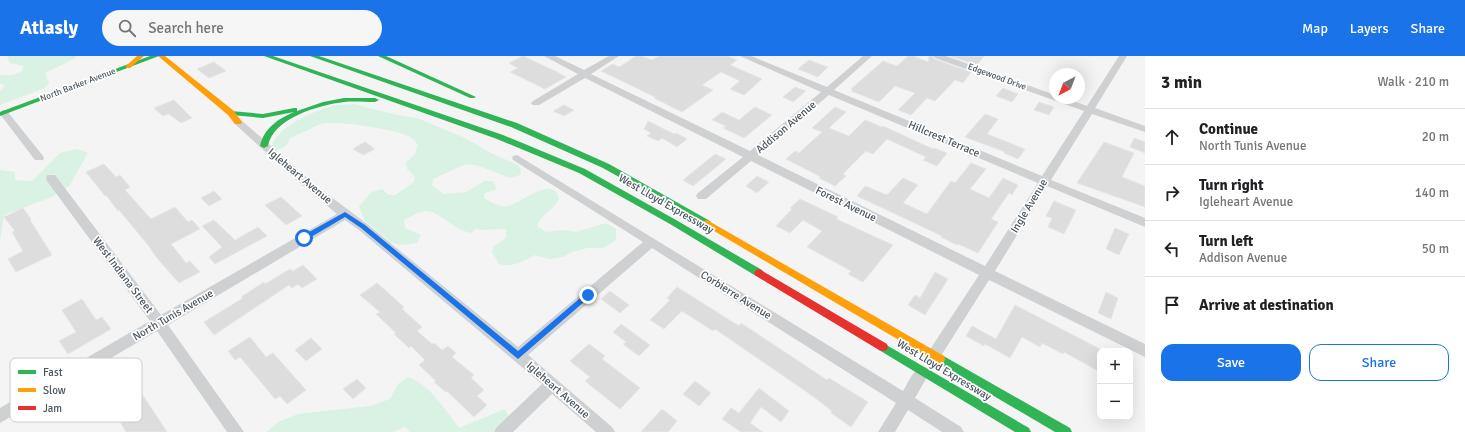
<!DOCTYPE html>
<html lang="en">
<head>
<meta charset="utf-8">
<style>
	:root { --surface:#fff; --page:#f6f6f6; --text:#202124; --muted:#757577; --line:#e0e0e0; --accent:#1a73e8 }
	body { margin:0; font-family:Signika,sans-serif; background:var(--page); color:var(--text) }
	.controls { position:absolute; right:12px; bottom:12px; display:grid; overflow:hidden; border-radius:8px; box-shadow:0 4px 16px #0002 }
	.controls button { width:36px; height:36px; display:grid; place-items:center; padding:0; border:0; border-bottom:1px solid var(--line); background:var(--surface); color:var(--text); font:20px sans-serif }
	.compass { position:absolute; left:1049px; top:12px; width:36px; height:36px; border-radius:50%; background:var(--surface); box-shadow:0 4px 16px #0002; rotate:222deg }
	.stop { position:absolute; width:12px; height:12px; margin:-9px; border:3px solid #1a73e8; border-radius:50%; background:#fff }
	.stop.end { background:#1a73e8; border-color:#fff; box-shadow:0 1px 4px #0008 }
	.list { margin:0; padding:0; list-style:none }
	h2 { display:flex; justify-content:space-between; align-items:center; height:52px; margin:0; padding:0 16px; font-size:17px }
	h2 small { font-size:13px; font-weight:400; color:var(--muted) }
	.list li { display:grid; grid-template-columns:26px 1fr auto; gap:12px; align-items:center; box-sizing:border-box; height:56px; padding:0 16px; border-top:1px solid var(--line) }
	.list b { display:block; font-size:15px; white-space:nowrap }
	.list p { margin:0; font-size:13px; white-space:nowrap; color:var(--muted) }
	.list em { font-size:13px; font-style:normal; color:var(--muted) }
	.actions { display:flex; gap:8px; padding:12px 16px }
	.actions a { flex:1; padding:9px 0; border:1px solid var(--accent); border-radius:12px; text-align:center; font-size:14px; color:var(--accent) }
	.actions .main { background:var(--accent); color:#fff }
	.icon { flex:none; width:22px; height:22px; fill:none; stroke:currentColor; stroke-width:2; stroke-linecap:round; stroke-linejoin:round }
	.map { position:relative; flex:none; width:1145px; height:376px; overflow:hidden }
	header { display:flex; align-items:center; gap:24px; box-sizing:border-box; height:56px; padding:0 20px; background:var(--accent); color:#fff }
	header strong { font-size:19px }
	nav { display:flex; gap:22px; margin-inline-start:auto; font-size:14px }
	.search { width:280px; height:36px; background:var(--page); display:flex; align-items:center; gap:10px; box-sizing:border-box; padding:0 14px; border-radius:22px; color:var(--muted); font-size:15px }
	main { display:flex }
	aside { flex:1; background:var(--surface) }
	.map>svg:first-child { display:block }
	.green { fill:#d9f2e3 }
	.building { fill:#ddddde; stroke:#e5e6e7 }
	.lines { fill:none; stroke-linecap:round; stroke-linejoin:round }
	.street { fill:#ced0d2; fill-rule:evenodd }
	.fast { fill:#30b455; fill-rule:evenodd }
	.slow { fill:#ff9f0a; fill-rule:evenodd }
	.jam { fill:#e5322d; fill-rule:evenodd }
	.route { fill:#1a73e8 }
	.labels { text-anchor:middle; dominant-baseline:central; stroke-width:3.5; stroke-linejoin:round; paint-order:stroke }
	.far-street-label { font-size:9px; fill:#4a5661; stroke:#fff }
	.street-label { font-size:11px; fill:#4a5661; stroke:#fff }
	.key { fill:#fff; stroke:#c9ccd0; stroke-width:1 }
	.key-label { font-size:11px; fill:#4a5661 }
</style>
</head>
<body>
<header>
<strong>Atlasly</strong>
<div class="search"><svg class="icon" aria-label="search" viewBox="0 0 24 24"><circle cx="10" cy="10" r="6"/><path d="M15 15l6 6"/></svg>Search here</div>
<nav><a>Map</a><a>Layers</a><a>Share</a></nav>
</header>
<main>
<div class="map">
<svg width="1145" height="376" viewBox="0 0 1145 376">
	<rect width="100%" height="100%" fill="#f4f4f4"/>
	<g class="green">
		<path d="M7,0H75L76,2L45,17L49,27L45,32L0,49V35L5,30L0,27V19C9,19 16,20 23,14V10L10,7Z"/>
		<path d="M354,48L393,58L417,62L463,81L493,98L518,109L521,114L520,119L510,122L479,110L466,108L433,123L432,129L444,138L466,136L485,125H493L497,133L485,137L484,142C491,146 498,151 507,150C520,149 553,117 559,143C554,154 540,159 537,170L546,176L564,174L576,176L606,167L616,173V184L603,192H587L572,196L563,201L549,203L535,199C523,205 513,212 499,208L492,196L494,190L506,182V173L480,174L476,172L472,177C455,175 438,154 425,155C418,156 410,161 404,164L405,172L421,179L417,187L401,189L391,186L365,165L359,150L372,136L382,133L389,139H395L414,126L415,121L407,113L406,106L415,98L418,89C415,85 411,81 406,79C390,73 338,64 321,68C313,71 300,78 290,82C287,89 285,92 276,94L271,91C278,70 312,56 332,50C339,48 347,49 354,48Z"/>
		<polygon points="77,93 88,97 69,130 52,141 4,159 0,185 0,114 15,116 15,124 32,125 60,97"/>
		<path d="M408,321C429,328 446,355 459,372L505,353L510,363L493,376H410L405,371L393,376H267L278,366L298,358L370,350L390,343L398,328Z"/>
	</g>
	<g class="building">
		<polygon points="523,0 555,15 566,21 545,33 510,16 518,12 509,7"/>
		<polygon points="636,0 641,0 652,4 659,0 727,0 737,4 730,9 762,23 744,39 730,33 740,25 721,16 702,29 713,34 682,56 654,42 655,41 601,15 613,8 619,11"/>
		<polygon points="908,0 913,0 928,6 929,0 933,0 934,3 971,16 963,27 955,24 935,45 927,42 911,59 898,54 915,37 895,30 879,46 851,35 853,34 851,33 883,5 897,10"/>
		<polygon points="950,0 984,0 977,9"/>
		<polygon points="809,4 828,11 818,21 798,13"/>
		<polygon points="214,6 226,15 209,22 197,13"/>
		<polygon points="795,31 806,35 793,46 783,41"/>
		<polygon points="1003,32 1018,38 1012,46 996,40"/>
		<polygon points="174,44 192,62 181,67 169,58 163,60 154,52"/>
		<polygon points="1039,46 1054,51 1049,59 1034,54"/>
		<polygon points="564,49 574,54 564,60 553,55"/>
		<polygon points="755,51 772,59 744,82 723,72 726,70 712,64 722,56 739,64"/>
		<polygon points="835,51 846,56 829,72 849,80 865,64 882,71 883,70 933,93 934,92 947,97 937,110 923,104 926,101 887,83 873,98 866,95 843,118 846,120 835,130 819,122 821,121 786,103 795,95 799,97 822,76 812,72"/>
		<polygon points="985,58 998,63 987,78 1025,93 1018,103 1004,97 1005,96 965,81"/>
		<polygon points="648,65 674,78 676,77 687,83 677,91 662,82 658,85 647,80 651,77 644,73"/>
		<polygon points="1134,82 1145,86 1145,97 1130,91"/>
		<polygon points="365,86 375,93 363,99 353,93"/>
		<polygon points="1104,86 1134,97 1122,121 1145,130 1145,151 1077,127"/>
		<polygon points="715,98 726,103 693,130 683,124"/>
		<polygon points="971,107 986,113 970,133 989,142 1003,122 1018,129 1012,139 1009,137 991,163 998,166 978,197 958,188 957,189 941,181 942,180 857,140 865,130 887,139 903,122 918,129 903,147 927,158 951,125 955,127"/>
		<polygon points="104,108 116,121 120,119 130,131 125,134 151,163 175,151 188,166 192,164 200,173 171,188 186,207 190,205 200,216 179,227 157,202 148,189 119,154 118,155 106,139 105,140 86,116"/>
		<polygon points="757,120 769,126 757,137 746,130"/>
		<polygon points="214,135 222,143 209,150 201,142"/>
		<polygon points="281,141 302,160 286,169 265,149"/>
		<polygon points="800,143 838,161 836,163 893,189 863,226 848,218 851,215 807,191 822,175 803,164 790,177 776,170 792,153 790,152"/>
		<polygon points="1054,145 1076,154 1064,178 1048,171 1052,162 1046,160"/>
		<polygon points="23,152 31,163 30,164 52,199 16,216 8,203 23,195 12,176 15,175 4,161"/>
		<polygon points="214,164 235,184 258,171 267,180 215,208 209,201 222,191 202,170"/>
		<polygon points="1115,172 1129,178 1119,199 1106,193"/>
		<polygon points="303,209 317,223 302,232 298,228 292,232 289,229 214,279 204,266 243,242 241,241 264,226 265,228 290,213 293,215"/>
		<polygon points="935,216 948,223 925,259 908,249 915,239 920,242"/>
		<polygon points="377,227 404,251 402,253 422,271 417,275 432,288 434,287 442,294 448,290 456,297 452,301 474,319 471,322 484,334 477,340 487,349 474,361 447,335 446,336 434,326 436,325 419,309 425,304 411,290 409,292 394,278 396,277 376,258 380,256 360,239"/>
		<polygon points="677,231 739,270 741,267 827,324 829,322 868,346 851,371 831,357 832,355 814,341 715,273 713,275 682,255 664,273 650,264 670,244 667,242"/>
		<polygon points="610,235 629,249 620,257 601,243"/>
		<polygon points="1106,236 1118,242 1111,263 1098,257"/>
		<polygon points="82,243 96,264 102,261 111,273 68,298 59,285 76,276 62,254"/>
		<polygon points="1015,249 1100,293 1100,316 1064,296 1063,298 1042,287 1040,291 1022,281 1010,302 985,288 984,290 966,280 972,270 996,283"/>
		<polygon points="621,268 650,289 639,300 623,288 626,286 613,276"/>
		<polygon points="250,281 266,301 273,297 306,334 287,348 280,340 275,343 240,301 235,304 228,295"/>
		<polygon points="311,282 322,293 306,305 295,294"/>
		<polygon points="589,288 605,300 602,303 640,332 620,353 585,325 590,321 570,305"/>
		<polygon points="123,307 133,320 131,321 167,376 126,376 104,338 90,347 81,334"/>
		<polygon points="357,323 366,332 353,343 343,333"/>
		<polygon points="695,325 711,337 699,350 683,338"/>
		<polygon points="759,332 789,355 781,366 761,351 750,367 763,376 741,376 722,363 731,352 739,357"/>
		<polygon points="662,353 677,365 668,376 641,376"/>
	</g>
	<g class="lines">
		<g class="street">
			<path d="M544,0H555L584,14L609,0H619L591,18L750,95L821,36L740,0H751L827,31L863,0H872L834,34L1042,120L1084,55L935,2L934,0H946L1055,39V42H1065L1087,50L1119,0H1127L1095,52L1145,70V76L1092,58L1051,124L1145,162V171L1047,130L995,215L1145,288V301L989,224L939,303L934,305L929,303L927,299L929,295L979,219L751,105L706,143H698L696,140L698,137L743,101L585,22L539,49H533L531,47L533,45L578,18ZM829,39L1038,127L985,210L758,99Z"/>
			<polygon points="4,54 7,55 43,100 44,102 43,104 35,104 0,58 1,55"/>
			<path d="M238,63L241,64L318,131L367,168L518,291L643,186L513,104L512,102L513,100L517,99L903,335C909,326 915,307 928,312L930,316L915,342L961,371L964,376H942L908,354L895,376H878L896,347L652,192L528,299L612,371L615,376H596L552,338L513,376H494L497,371L542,328L359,174L345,164L168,269L244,376H227L157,275L0,367V352L150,265L47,125L46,122L47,119H55L161,259L337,158L295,123L235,68L233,66Z"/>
		</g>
		<g class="fast">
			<polygon points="150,0 159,0 0,60 0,56"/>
			<polygon points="264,0 273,0 503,79 585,113 676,164 762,214 764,217 762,220 756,220 670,168 579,117 497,83"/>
			<polygon points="310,0 319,0 517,67 609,108 710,165 711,167 710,169 704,169 603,112 511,71"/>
			<polygon points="378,0 386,0 476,41 474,42 470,42"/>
			<path d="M344,42H375L379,44L375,46C365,46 354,45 344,46C319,49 273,62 268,90L264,92L260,90C264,72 278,63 294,56L263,62L231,59L227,57L231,55L263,58L294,52H297V55L323,46Z"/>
			<polygon points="883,287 1029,372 1031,376 1015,376 879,294 878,291 879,288"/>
			<polygon points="940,298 1070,372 1072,376 1055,376 936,306 935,303 936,300"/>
		</g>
		<g class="slow">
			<polygon points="137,0 144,0 130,12 126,12 126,10"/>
			<polygon points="158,0 165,0 234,55 242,66 241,68 235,68 228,59"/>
			<polygon points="707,164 944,300 945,303 944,306 940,308 936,306 704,169 703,167 704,165"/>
		</g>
		<polygon class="jam" points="759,213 887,288 888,291 887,294 883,295 879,294 756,220 754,217 756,214"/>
	</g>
	<polygon class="route" points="345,156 365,169 518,295 586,237 591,237 592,239 518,303 361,172 345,161 306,184 302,184 302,180"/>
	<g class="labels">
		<g class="far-street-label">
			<text transform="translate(997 21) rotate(20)">Edgewood Drive</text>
			<text transform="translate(78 29) rotate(-21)">North Barker Avenue</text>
		</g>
		<g class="street-label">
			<text transform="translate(786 71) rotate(-40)">Addison Avenue</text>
			<text transform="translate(944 83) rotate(23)">Hillcrest Terrace</text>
			<text transform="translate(300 120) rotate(40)">Igleheart Avenue</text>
			<text transform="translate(666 148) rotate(30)">West Lloyd Expressway</text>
			<text transform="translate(846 148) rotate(26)">Forest Avenue</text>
			<text transform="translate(1029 150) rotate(-59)">Ingle Avenue</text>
			<text transform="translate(123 219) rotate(53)">West Indiana Street</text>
			<text transform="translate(736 239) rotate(32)">Corbierre Avenue</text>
			<text transform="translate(173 259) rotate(-30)">North Tunis Avenue</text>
			<text transform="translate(944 314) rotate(31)">West Lloyd Expressway</text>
			<text transform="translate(558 334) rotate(41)">Igleheart Avenue</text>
		</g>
	</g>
	<rect x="10" y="302" width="132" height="64" rx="6" class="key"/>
	<rect x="18" y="314" width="18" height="4" fill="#30b455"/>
	<rect x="18" y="332" width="18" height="4" fill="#ff9f0a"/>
	<rect x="18" y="350" width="18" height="4" fill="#e5322d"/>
	<g class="key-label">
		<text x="43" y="320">Fast</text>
		<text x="43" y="338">Slow</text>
		<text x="43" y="356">Jam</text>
	</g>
</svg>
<div class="controls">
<button>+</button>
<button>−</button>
</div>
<svg class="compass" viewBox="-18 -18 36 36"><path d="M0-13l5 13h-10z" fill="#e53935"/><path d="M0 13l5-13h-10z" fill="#757577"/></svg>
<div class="stop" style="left:304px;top:182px"></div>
<div class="stop end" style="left:588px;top:239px"></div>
</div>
<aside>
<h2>3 min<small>Walk · 210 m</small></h2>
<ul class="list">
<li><svg class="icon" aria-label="ahead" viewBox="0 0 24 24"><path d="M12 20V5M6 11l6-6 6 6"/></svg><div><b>Continue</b><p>North Tunis Avenue</p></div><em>20 m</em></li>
<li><svg class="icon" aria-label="right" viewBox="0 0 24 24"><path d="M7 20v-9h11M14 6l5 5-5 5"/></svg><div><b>Turn right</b><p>Igleheart Avenue</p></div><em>140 m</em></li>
<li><svg class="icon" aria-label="left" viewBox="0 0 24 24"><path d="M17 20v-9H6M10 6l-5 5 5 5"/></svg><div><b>Turn left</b><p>Addison Avenue</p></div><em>50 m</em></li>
<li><svg class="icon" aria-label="arrive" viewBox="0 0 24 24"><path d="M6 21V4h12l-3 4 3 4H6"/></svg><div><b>Arrive at destination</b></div></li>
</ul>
<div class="actions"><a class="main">Save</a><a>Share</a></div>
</aside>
</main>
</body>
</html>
